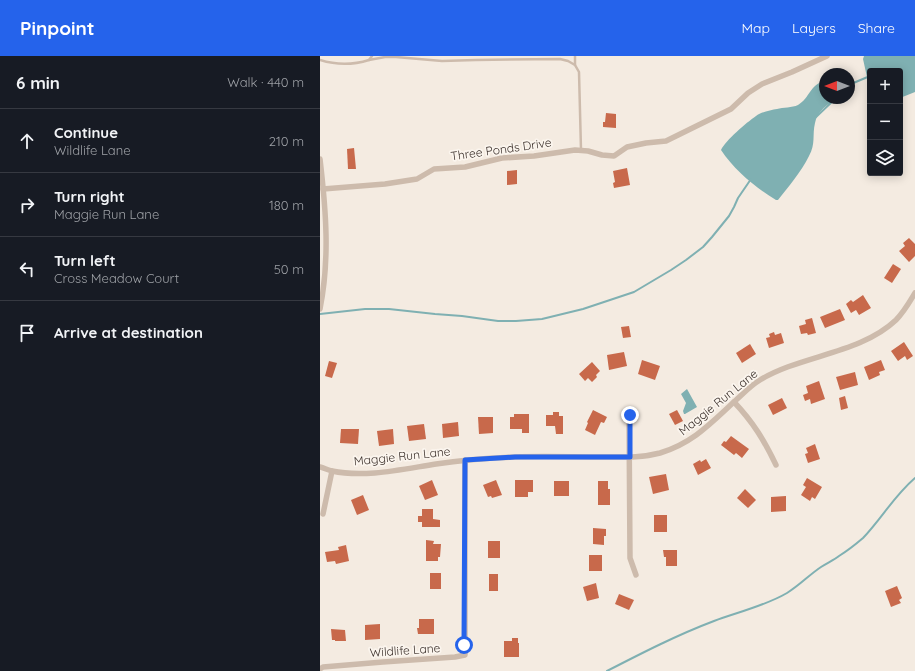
<!DOCTYPE html>
<html lang="en">
<head>
<meta charset="utf-8">
<style>
	:root { --surface:#171b24; --page:#242831; --text:#f1f3f6; --muted:#9ea1a6; --line:#363941; --accent:#2563eb }
	body { margin:0; font-family:Quicksand,sans-serif; background:var(--page); color:var(--text) }
	.controls { position:absolute; right:12px; top:12px; display:grid; overflow:hidden; border-radius:4px; box-shadow:0 2px 10px #0003 }
	.controls button { width:36px; height:36px; display:grid; place-items:center; padding:0; border:0; border-bottom:1px solid var(--line); background:var(--surface); color:var(--text); font:20px sans-serif }
	.compass { position:absolute; left:499px; top:12px; width:36px; height:36px; border-radius:50%; background:var(--surface); box-shadow:0 2px 10px #0003; rotate:270deg }
	.stop { position:absolute; width:12px; height:12px; margin:-9px; border:3px solid #2563eb; border-radius:50%; background:#fff }
	.stop.end { background:#2563eb; border-color:#fff; box-shadow:0 1px 4px #0008 }
	.list { margin:0; padding:0; list-style:none }
	h2 { display:flex; justify-content:space-between; align-items:center; height:52px; margin:0; padding:0 16px; font-size:17px }
	h2 small { font-size:13px; font-weight:400; color:var(--muted) }
	.list li { display:grid; grid-template-columns:26px 1fr auto; gap:12px; align-items:center; box-sizing:border-box; height:64px; padding:0 16px; border-top:1px solid var(--line) }
	.list b { display:block; font-size:15px; white-space:nowrap }
	.list p { margin:0; font-size:13px; white-space:nowrap; color:var(--muted) }
	.list em { font-size:13px; font-style:normal; color:var(--muted) }
	.icon { flex:none; width:22px; height:22px; fill:none; stroke:currentColor; stroke-width:2; stroke-linecap:round; stroke-linejoin:round }
	.map { position:relative; flex:none; width:595px; height:615px; overflow:hidden }
	header { display:flex; align-items:center; gap:24px; box-sizing:border-box; height:56px; padding:0 20px; background:var(--accent); color:#fff }
	header strong { font-size:19px }
	nav { display:flex; gap:22px; margin-inline-start:auto; font-size:14px }
	main { display:flex }
	aside { flex:1; background:var(--surface) }
	.map>svg:first-child { display:block }
	.water { fill:#7fb0b2 }
	.lines { fill:none; stroke-linecap:round; stroke-linejoin:round }
	.stream { stroke:#7fb0b2; stroke-width:2 }
	.building { fill:#c8694b }
	.service { stroke:#cdbbac; stroke-width:2.5 }
	.minor { stroke:#cdbbac; stroke-width:5.5 }
	.route { stroke:#2563eb; stroke-width:5 }
	.labels { text-anchor:middle; dominant-baseline:central; stroke-width:3.5; stroke-linejoin:round; paint-order:stroke }
	.street-label { font-size:12px; fill:#3b302b; stroke:#fbf5ee }
</style>
</head>
<body>
<header>
<strong>Pinpoint</strong>
<nav><a>Map</a><a>Layers</a><a>Share</a></nav>
</header>
<main>
<aside>
<h2>6 min<small>Walk · 440 m</small></h2>
<ul class="list">
<li><svg class="icon" aria-label="ahead" viewBox="0 0 24 24"><path d="M12 20V5M6 11l6-6 6 6"/></svg><div><b>Continue</b><p>Wildlife Lane</p></div><em>210 m</em></li>
<li><svg class="icon" aria-label="right" viewBox="0 0 24 24"><path d="M7 20v-9h11M14 6l5 5-5 5"/></svg><div><b>Turn right</b><p>Maggie Run Lane</p></div><em>180 m</em></li>
<li><svg class="icon" aria-label="left" viewBox="0 0 24 24"><path d="M17 20v-9H6M10 6l-5 5 5 5"/></svg><div><b>Turn left</b><p>Cross Meadow Court</p></div><em>50 m</em></li>
<li><svg class="icon" aria-label="arrive" viewBox="0 0 24 24"><path d="M6 21V4h12l-3 4 3 4H6"/></svg><div><b>Arrive at destination</b></div></li>
</ul>
</aside>
<div class="map">
<svg width="595" height="615" viewBox="0 0 595 615">
	<rect width="100%" height="100%" fill="#f4ebe1"/>
	<g class="water">
		<polygon points="544,0 595,0 595,36 580,42 580,15 550,15 550,41 547,21 543,3"/>
		<path d="M505,25V42H517C508,48 497,55 495,67C492,80 496,87 489,100C481,116 469,130 458,144H456C435,131 415,115 401,94C406,84 426,67 436,60C441,56 451,54 457,53C463,51 472,52 478,49C490,42 490,28 505,25Z"/>
		<polygon points="367,333 377,351 365,358 364,358 363,355 366,347 361,338"/>
	</g>
	<g class="lines">
		<g class="stream">
			<polyline points="529,30 531,28 550,20"/>
			<polyline points="495,62 516,42"/>
			<polyline points="0,258 45,253 69,253 115,258 142,260 178,265 196,265 222,263 263,253 314,236 351,214 366,204 383,191 392,181 409,160 414,151 418,142 431,123"/>
			<path d="M287,615C322,597 357,579 394,565C418,556 445,550 467,537C480,529 489,519 501,511C507,507 514,504 519,500C527,495 536,488 543,482C562,462 574,440 595,422"/>
		</g>
	</g>
	<g class="building">
		<polygon points="286,57 296,58 296,72 283,71 283,66 285,66"/>
		<polygon points="34,92 36,113 28,113 27,93"/>
		<polygon points="307,112 310,129 294,132 293,127 295,126 293,115"/>
		<polygon points="197,114 197,128 187,129 187,115"/>
		<polygon points="589,182 595,188 595,200 589,206 579,195 585,190 583,187"/>
		<polygon points="573,208 581,213 572,227 564,222"/>
		<polygon points="543,239 551,252 539,259 536,254 531,257 526,248 531,244 533,246"/>
		<polygon points="520,253 525,264 505,272 500,261"/>
		<polygon points="492,262 496,277 488,279 487,277 481,278 479,270 486,268 485,264"/>
		<polygon points="309,270 311,281 303,282 301,271"/>
		<polygon points="454,276 455,279 461,277 464,287 449,292 446,282 450,281 449,278"/>
		<polygon points="584,286 593,300 587,304 585,300 578,305 571,295"/>
		<polygon points="430,288 436,298 422,307 416,297"/>
		<polygon points="304,296 307,310 289,314 287,299"/>
		<polygon points="322,304 340,310 335,324 318,318"/>
		<polygon points="561,304 565,314 559,316 560,319 549,324 544,311"/>
		<polygon points="9,305 17,307 12,322 5,320"/>
		<polygon points="272,306 280,315 276,319 277,321 272,326 268,322 265,325 259,318"/>
		<polygon points="535,316 538,329 520,334 516,321"/>
		<polygon points="499,325 505,343 491,348 490,343 485,345 483,339 488,337 486,330"/>
		<polygon points="525,340 528,352 521,354 519,342"/>
		<polygon points="462,342 467,352 453,359 448,349"/>
		<polygon points="273,354 287,361 284,367 281,366 275,379 265,374 268,367 267,366"/>
		<polygon points="357,354 363,365 355,369 349,358"/>
		<polygon points="233,356 239,356 239,360 243,360 243,378 236,378 235,370 226,370 226,359 233,359"/>
		<polygon points="194,358 209,358 209,377 202,377 202,373 190,373 190,361 194,361"/>
		<polygon points="158,361 173,361 173,377 159,378"/>
		<polygon points="138,366 139,380 123,382 122,368"/>
		<polygon points="104,368 106,383 89,385 87,370"/>
		<polygon points="21,373 39,373 38,388 20,387"/>
		<polygon points="73,373 74,388 59,390 57,375"/>
		<polygon points="411,380 429,393 422,402 416,397 414,399 401,389 404,385 406,386"/>
		<polygon points="495,388 500,403 488,407 485,398 488,397 486,392"/>
		<polygon points="386,403 391,412 378,419 373,408 380,404 381,406"/>
		<polygon points="346,418 349,434 333,438 329,421"/>
		<polygon points="487,422 502,431 495,443 492,441 490,445 481,439 486,431 483,429"/>
		<polygon points="112,424 118,439 105,444 99,430"/>
		<polygon points="176,424 182,439 172,442 171,440 168,441 163,429"/>
		<polygon points="195,424 213,424 213,436 208,436 208,441 195,441"/>
		<rect x="234" y="425" width="15" height="15"/>
		<polygon points="278,425 288,425 288,433 290,433 290,449 278,449"/>
		<polygon points="425,433 436,444 428,452 417,442"/>
		<polygon points="43,439 49,454 37,459 31,444"/>
		<polygon points="466,440 466,455 451,456 451,441"/>
		<polygon points="102,453 113,453 113,463 120,464 120,471 102,471 102,466 98,466 98,460 102,460"/>
		<rect x="334" y="459" width="13" height="17"/>
		<polygon points="273,472 286,473 286,480 284,480 284,489 273,488"/>
		<polygon points="106,484 114,485 113,488 121,488 120,501 118,501 118,505 106,505"/>
		<rect x="168" y="485" width="12" height="17"/>
		<polygon points="26,489 29,505 16,508 15,505 7,506 5,496 19,494 18,491"/>
		<polygon points="343,494 357,494 357,510 346,510 346,501 344,501"/>
		<rect x="269" y="499" width="13" height="16"/>
		<rect x="110" y="517" width="11" height="16"/>
		<rect x="169" y="518" width="9" height="17"/>
		<polygon points="276,527 279,542 267,545 263,531"/>
		<polygon points="577,530 582,542 579,544 581,547 571,551 565,535"/>
		<polygon points="299,538 314,544 309,554 295,548"/>
		<polygon points="99,563 114,563 114,578 98,578 97,572 99,572"/>
		<polygon points="60,568 60,583 45,584 45,569"/>
		<polygon points="11,573 25,574 26,585 15,585 15,584 12,584"/>
		<polygon points="192,582 198,582 198,587 199,587 199,601 184,601 184,585 192,585"/>
	</g>
	<g class="lines">
		<g class="service">
			<polyline points="255,0 255,9 259,16 261,94"/>
			<path d="M0,4C16,9 33,9 49,4L52,0"/>
			<polyline points="49,4 65,1 76,1 122,5 156,4 240,3 248,5 255,9"/>
		</g>
		<g class="minor">
			<path d="M0,103C6,154 10,203 0,253"/>
			<polyline points="3,133 65,128 97,123 114,113 145,111 182,102 214,100 255,94 268,95 282,99 294,100 307,91 326,87 346,85 411,53 428,37 442,28 472,16 507,0"/>
			<path d="M414,346C433,366 444,384 456,409"/>
			<polyline points="309,359 310,502 316,519"/>
			<path d="M0,411C4,412 8,414 12,415C45,422 83,413 116,408C142,404 168,402 194,401C223,400 253,401 282,401C302,401 321,402 340,397C373,387 391,367 415,345C423,338 430,330 440,324C481,299 540,298 576,264C584,256 589,247 595,237"/>
			<polyline points="3,458 12,415"/>
			<polyline points="0,613 3,611 63,606 135,601 145,599 145,404"/>
		</g>
	</g>
	<g class="lines">
		<polyline class="route" points="144,589 145,404 195,401 310,401 310,359"/>
	</g>
	<g class="labels">
		<g class="street-label">
			<text transform="translate(181 93) rotate(-8)">Three Ponds Drive</text>
			<text transform="translate(398 346) rotate(-39)">Maggie Run Lane</text>
			<text transform="translate(82 400) rotate(-6)">Maggie Run Lane</text>
			<text transform="translate(85 594) rotate(-4)">Wildlife Lane</text>
		</g>
	</g>
</svg>
<div class="controls">
<button>+</button>
<button>−</button>
<button><svg class="icon" aria-label="layers" viewBox="0 0 24 24"><path d="M12 4l9 5-9 5-9-5zM3 14l9 5 9-5"/></svg></button>
</div>
<svg class="compass" viewBox="-18 -18 36 36"><path d="M0-13l5 13h-10z" fill="#e53935"/><path d="M0 13l5-13h-10z" fill="#9ea1a6"/></svg>
<div class="stop" style="left:144px;top:589px"></div>
<div class="stop end" style="left:310px;top:359px"></div>
</div>
</main>
</body>
</html>
